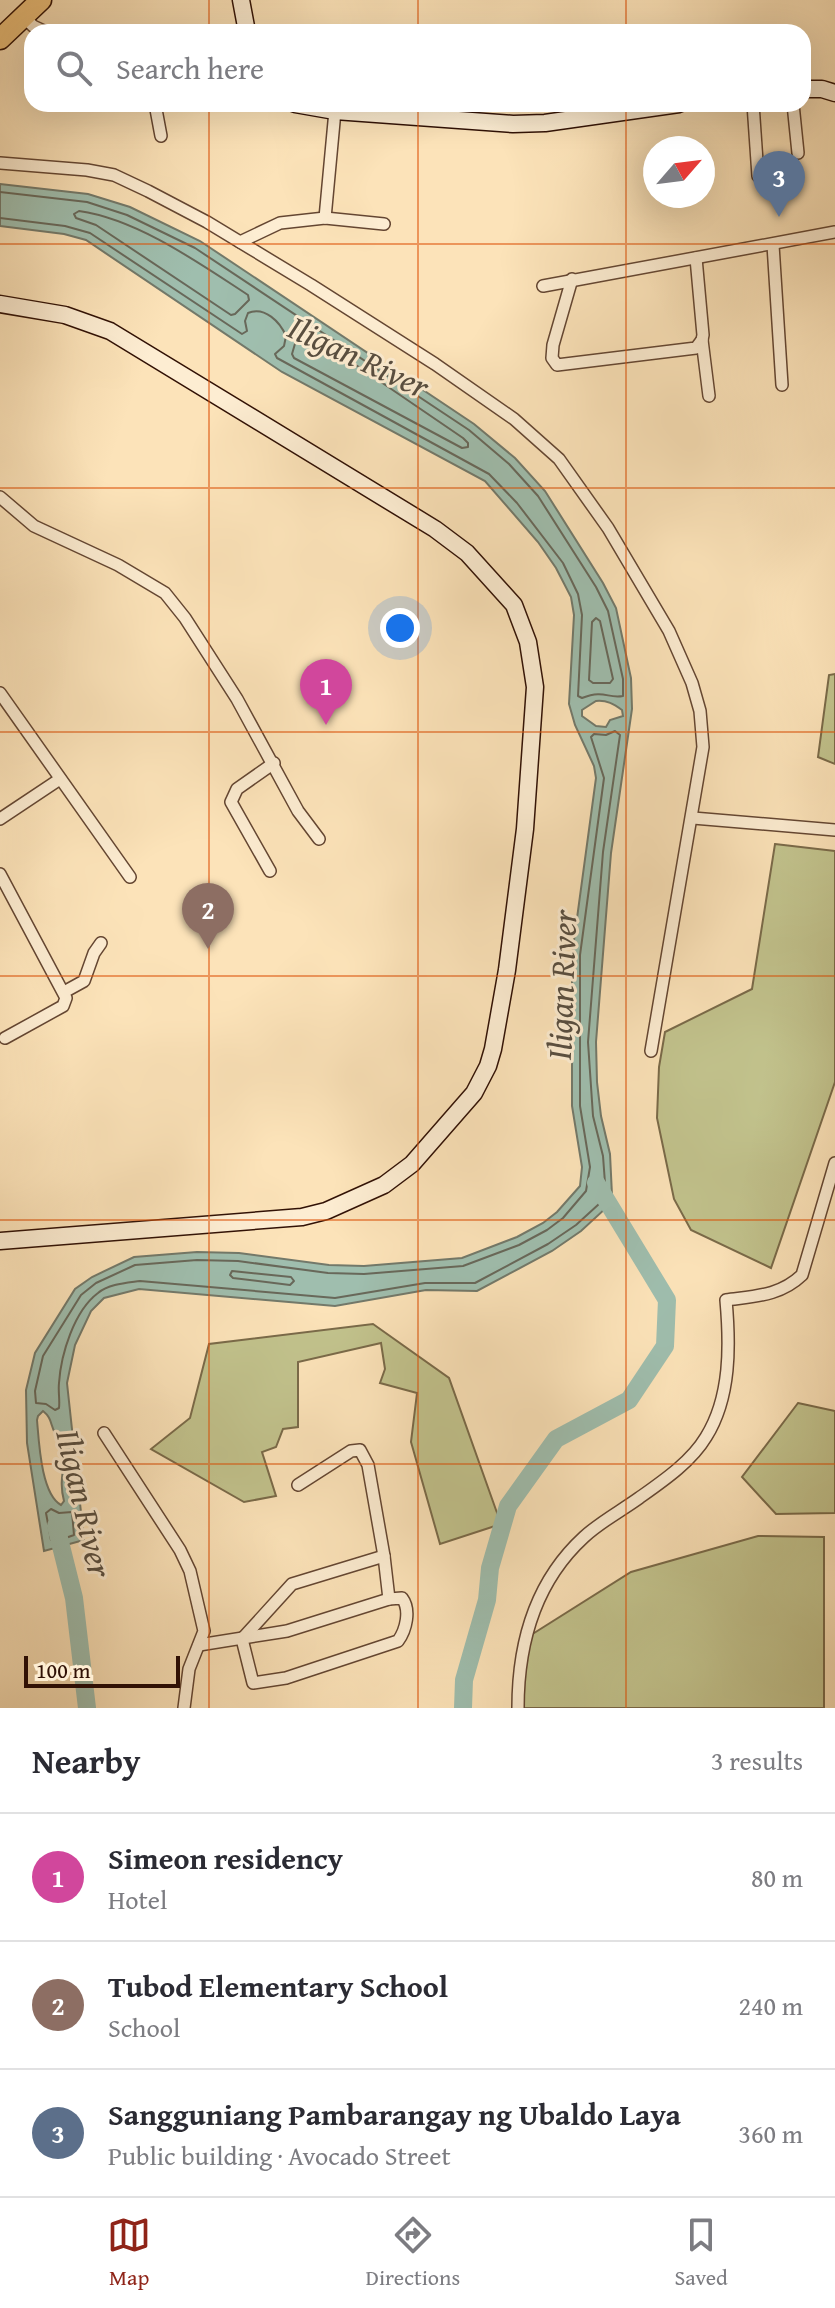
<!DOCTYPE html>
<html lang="en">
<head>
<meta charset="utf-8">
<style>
	:root { --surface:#fff; --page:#f2f2f3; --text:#2b2b33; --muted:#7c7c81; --line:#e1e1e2; --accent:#8f2418 }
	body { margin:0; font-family:"Gentium Book Plus",serif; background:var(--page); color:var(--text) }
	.compass { position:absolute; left:643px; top:136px; width:72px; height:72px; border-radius:50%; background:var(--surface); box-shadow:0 8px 32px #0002; rotate:62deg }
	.scale { position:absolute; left:24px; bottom:20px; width:156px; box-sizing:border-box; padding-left:8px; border:4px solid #311105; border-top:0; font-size:22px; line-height:28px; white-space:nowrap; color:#311105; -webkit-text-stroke:6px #fdedd2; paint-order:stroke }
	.you { position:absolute; left:400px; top:628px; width:28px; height:28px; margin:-20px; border:6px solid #fff; border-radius:50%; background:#1a73e8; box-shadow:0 0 0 12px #1a73e833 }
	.badge { display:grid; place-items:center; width:52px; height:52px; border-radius:50%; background:var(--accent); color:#fff; font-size:26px; font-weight:700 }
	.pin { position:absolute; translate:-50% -66px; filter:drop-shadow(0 2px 4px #0008) }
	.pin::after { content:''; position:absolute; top:42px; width:28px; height:24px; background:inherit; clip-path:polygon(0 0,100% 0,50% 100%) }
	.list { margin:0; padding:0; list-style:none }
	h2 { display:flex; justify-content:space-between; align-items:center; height:104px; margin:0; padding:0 32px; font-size:34px }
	h2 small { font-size:26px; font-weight:400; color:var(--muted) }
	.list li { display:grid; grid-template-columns:52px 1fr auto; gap:24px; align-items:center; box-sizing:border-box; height:128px; padding:0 32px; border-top:2px solid var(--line) }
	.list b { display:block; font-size:30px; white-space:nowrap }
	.list p { margin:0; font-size:26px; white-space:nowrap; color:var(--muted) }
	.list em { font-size:26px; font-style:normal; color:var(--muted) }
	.icon { flex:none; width:44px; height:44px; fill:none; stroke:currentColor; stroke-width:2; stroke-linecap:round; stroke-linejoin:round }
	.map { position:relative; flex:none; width:835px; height:1708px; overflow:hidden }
	.search { position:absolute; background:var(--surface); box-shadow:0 8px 32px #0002; left:24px; right:24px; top:24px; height:88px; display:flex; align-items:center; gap:20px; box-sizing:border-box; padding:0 28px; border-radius:24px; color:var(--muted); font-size:30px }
	.sheet { height:488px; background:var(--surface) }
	nav { display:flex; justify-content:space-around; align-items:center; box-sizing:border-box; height:112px; border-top:2px solid var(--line); background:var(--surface); font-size:22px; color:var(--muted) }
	nav a { display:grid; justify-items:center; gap:4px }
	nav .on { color:var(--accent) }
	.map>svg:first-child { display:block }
	.green { fill:#c2c38d; stroke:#7a6a49; stroke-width:2 }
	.water { fill:#9fbeae; stroke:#73796a; stroke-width:2; fill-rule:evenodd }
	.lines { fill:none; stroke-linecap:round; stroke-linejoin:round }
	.shore { stroke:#68685a; stroke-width:2 }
	.river { stroke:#9fbeae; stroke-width:18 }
	.street-casing { stroke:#644632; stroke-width:14 }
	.secondary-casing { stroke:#311105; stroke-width:19 }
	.highway-casing { stroke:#311105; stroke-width:23 }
	.street { stroke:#fdedd2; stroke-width:11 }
	.secondary { stroke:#fdedd2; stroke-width:16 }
	.highway { stroke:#eec27c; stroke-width:20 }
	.grid { fill:none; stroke:#df550c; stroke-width:2; stroke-opacity:0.55 }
	.labels { text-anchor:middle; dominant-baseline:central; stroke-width:6; stroke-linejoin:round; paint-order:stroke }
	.water-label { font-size:34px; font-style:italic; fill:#584e40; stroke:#fdedd2 }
</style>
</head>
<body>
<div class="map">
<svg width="835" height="1708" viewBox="0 0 835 1708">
	<rect width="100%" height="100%" fill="#fce3b9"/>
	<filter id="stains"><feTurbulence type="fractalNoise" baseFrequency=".0025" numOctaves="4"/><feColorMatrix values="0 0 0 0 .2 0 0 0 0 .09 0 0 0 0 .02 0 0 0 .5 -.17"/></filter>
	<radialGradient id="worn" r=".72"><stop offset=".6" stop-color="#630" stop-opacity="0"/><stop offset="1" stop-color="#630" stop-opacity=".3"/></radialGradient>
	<g class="green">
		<polygon points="835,674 835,764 818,757 829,675"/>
		<polygon points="775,844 835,851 835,1082 771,1268 691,1230 674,1199 657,1118 659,1067 665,1032 752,989"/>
		<polygon points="373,1324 449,1378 501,1524 440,1544 411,1442 417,1393 380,1383 385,1369 381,1343 298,1362 298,1427 283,1429 276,1447 262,1452 276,1496 244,1502 151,1449 190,1418 209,1344"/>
		<polygon points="798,1403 835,1411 835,1513 776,1514 742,1477"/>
		<polygon points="758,1536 824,1537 824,1708 515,1708 523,1640 631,1572"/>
	</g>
	<path class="water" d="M0,184L88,194L130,207L200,241L474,424L515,458L545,491L603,583L616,608L631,678L632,709L611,853L596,1042L597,1082L601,1116L610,1154L612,1195L606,1208L581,1231L552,1251L477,1291L426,1290L335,1306L139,1289L104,1298L91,1311L75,1345L67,1383L84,1540L44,1551L27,1443L26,1390L35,1353L75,1289L92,1277L134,1257L197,1252L239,1253L329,1265L364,1266L462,1258L517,1237L543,1223L557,1212L580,1186L582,1167L572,1106V955L596,778L594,766L575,725L569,704L574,615L571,597L556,568L538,542L485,481L282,372L86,240L64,234L0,226ZM596,701C607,700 614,704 622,710L623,716L610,720L606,727L596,726L582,716V710ZM43,1411C52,1418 50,1424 55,1433C73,1462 56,1471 64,1501L61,1505C41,1494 39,1442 37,1420L38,1416Z"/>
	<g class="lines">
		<g class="shore">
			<path d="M0,192L87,202L127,215L195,248L469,430L509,464L538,496L596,587L608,611L623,679V696C607,699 605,689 582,698L578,696L582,615L578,594L563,563L517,503L489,474L277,358L275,354L284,346L286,336C280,322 265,306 248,313L245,321L247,331L242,334L90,233L65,226L0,218"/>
			<path d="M79,211C137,219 199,263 248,295L249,300L235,314L231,315L96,225L76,218L74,214Z"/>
			<polygon points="299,330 359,367 463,438 468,443 468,447 462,448 294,358 292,354"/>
			<polygon points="596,618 600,621 613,679 610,683 593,683 589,680 592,622"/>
			<path d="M615,731L620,735L603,852L588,1042L593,1116L603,1156L605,1183L604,1193L599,1204L576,1225L548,1244L475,1283H425L335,1298L140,1281C126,1283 109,1284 98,1293C74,1311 61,1354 59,1383C58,1391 60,1400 59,1408L55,1410L46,1404L36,1403L35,1391L43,1356L81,1295L96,1283L135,1265L197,1260L238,1261L328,1273L364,1274L463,1266L519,1245L547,1230L563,1218L586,1191L590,1167L580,1106V955L604,778L591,737L594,734L606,735Z"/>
			<polygon points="232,1271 291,1277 294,1281 290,1285 233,1278 230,1275"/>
			<polygon points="51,1509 59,1513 72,1512 74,1535 60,1540 51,1540 46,1513"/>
		</g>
		<g class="river">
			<polyline points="56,1526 74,1598 87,1708"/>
			<polyline points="463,1708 464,1680 487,1600 490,1568 508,1506 556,1439 629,1400 665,1346 667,1300 596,1183"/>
		</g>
		<g class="street-casing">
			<g id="street">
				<polyline points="24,17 33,26 46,32"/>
				<polyline points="155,104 161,136"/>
				<polyline points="753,104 758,176"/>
				<polyline points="793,104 798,153"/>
				<polyline points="0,163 87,170 114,175 148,191 207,222 311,285 435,364 514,419 559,459 608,528 669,631 692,683 700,711 703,747 651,1051"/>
				<polyline points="325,218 335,111"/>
				<polyline points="240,242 280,223 325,218 384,224"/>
				<polyline points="773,245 782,385"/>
				<polyline points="572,279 553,345 552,358 557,365 696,348 702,340 703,335 696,258"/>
				<polyline points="543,286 835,232"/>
				<polyline points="702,340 709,396"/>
				<polyline points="0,497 34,526 118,565 165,593 185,618 237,699 298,811 319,839"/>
				<polyline points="0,693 130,877"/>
				<polyline points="693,818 835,830"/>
				<polyline points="0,819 60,779"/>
				<polyline points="270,871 231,802 237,789 274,763"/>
				<polyline points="0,874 66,998 63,1006 5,1038"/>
				<polyline points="64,992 84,981 94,953 101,943"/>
				<polyline points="104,1433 180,1550 190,1571 204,1631 189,1669 184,1708"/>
				<path d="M384,1556L292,1584L242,1639L253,1683L286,1678L398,1641C406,1630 411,1610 402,1598L389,1599"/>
				<polyline points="199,1645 287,1631 389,1599 384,1556 368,1465 360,1450 351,1451 298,1485"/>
				<path d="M518,1708C518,1644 535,1582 584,1537C600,1522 621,1511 639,1498C663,1481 691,1462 706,1437C731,1397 730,1345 726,1300C755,1296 780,1296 802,1275L835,1163"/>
			</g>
		</g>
		<g class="secondary-casing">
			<g id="secondary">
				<polyline points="241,0 247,32"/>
				<polyline points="803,89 822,89 835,93"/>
				<polyline points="295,104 335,111 513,124 545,123 679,104"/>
				<polyline points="0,304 65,315 110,331 435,529 467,553 514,605 528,642 535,687 525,829 507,970 493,1049 488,1066 474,1093 412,1164 384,1185 326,1211 302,1217 0,1241"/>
			</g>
		</g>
		<g class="highway-casing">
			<polyline id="highway" points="0,39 41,0"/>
		</g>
		<use href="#street" class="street"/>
		<use href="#secondary" class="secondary"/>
		<use href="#highway" class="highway"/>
	</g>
	<path class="grid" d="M209,0V32M418,0V32M626,0V32M209,104V1708M418,104V1708M626,104V1708M0,244H835M0,488H835M0,732H835M0,976H835M0,1220H835M0,1464H835"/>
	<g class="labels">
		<g class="water-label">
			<text transform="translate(359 356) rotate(25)">Iligan River</text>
			<text transform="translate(561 985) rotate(-88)">Iligan River</text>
			<text transform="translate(85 1503) rotate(77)">Iligan River</text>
		</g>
	</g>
	<rect width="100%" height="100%" filter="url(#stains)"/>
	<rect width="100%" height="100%" fill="url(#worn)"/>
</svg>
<svg class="compass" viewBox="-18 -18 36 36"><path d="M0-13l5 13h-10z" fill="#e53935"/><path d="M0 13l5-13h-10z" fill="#7c7c81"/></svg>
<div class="scale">100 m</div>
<div class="you"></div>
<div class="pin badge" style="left:326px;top:725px;background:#d1479c">1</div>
<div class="pin badge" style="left:208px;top:949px;background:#8d6e63">2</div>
<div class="pin badge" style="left:779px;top:217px;background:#5c6f8a">3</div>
<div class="search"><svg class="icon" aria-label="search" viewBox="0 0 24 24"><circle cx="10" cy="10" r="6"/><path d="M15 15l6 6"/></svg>Search here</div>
</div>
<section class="sheet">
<h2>Nearby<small>3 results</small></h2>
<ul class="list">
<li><span class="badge" style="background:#d1479c">1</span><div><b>Simeon residency</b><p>Hotel</p></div><em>80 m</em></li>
<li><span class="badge" style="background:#8d6e63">2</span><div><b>Tubod Elementary School</b><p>School</p></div><em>240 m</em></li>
<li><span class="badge" style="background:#5c6f8a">3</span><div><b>Sangguniang Pambarangay ng Ubaldo Laya</b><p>Public building · Avocado Street</p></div><em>360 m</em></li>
</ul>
</section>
<nav>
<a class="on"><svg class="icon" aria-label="map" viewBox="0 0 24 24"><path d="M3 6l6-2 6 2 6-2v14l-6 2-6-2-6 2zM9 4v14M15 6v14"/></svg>Map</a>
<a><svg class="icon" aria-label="directions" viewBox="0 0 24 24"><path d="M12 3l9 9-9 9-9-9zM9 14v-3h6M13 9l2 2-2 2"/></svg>Directions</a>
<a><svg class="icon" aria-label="saved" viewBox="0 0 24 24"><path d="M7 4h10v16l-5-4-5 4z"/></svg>Saved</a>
</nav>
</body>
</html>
